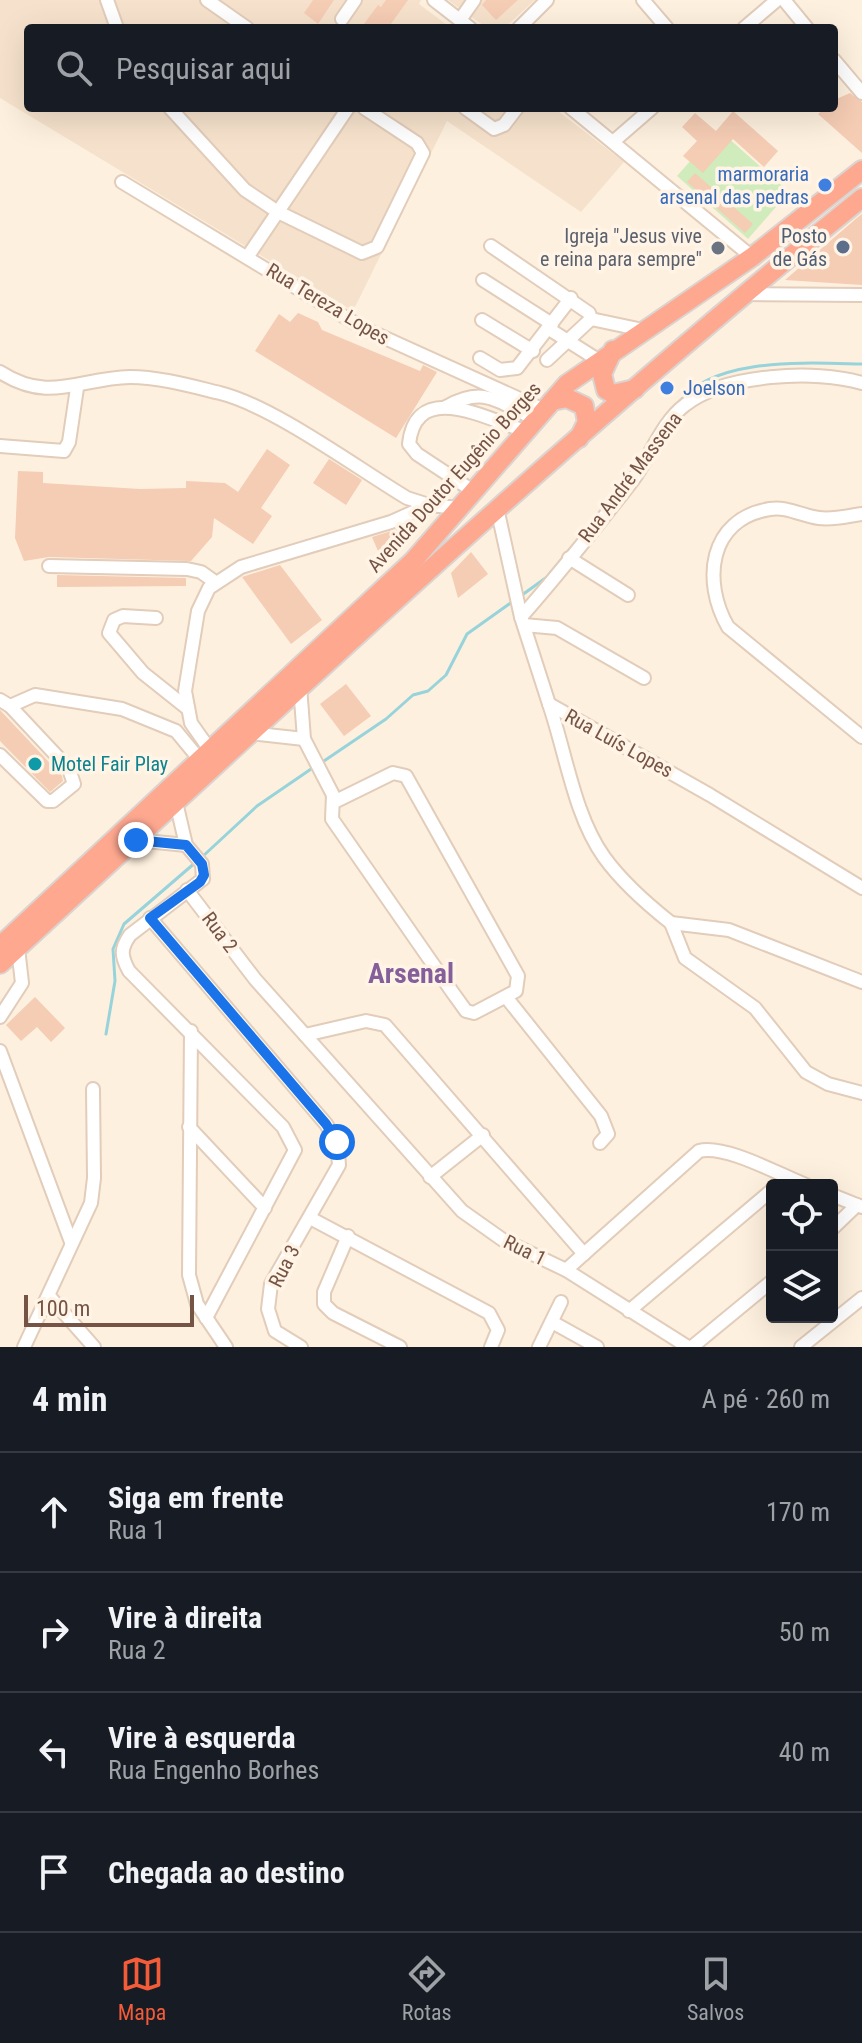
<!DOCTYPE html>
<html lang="pt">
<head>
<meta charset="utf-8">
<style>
	:root { --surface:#171b24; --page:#242831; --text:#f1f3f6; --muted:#9ea1a6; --line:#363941; --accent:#f25c39 }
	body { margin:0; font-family:"Roboto Condensed",sans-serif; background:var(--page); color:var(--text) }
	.controls { position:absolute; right:24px; bottom:24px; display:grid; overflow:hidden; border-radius:8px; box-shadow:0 8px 32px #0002 }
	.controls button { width:72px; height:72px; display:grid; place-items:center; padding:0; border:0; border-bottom:2px solid var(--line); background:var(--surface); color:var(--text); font:40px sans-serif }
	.scale { position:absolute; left:24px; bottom:20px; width:170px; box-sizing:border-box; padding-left:8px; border:4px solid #765445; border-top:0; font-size:22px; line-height:28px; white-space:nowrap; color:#765445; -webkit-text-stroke:6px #fff4e6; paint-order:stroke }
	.stop { position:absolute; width:24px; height:24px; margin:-18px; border:6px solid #1a73e8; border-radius:50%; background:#fff }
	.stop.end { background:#1a73e8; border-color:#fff; box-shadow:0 2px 8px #0008 }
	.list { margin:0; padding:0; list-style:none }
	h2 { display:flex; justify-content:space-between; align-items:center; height:104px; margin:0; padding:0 32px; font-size:34px }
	h2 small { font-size:26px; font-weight:400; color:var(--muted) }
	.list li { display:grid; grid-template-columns:52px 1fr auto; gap:24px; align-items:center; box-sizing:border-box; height:120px; padding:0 32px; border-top:2px solid var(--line) }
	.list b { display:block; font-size:30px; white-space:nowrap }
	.list p { margin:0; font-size:26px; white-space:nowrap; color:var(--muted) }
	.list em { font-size:26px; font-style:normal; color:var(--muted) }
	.icon { flex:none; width:44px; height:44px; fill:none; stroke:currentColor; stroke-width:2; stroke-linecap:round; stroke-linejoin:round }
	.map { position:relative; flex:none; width:862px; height:1347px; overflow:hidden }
	.search { position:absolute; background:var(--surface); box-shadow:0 8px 32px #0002; left:24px; right:24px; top:24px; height:88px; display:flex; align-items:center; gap:20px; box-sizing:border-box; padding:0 28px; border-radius:8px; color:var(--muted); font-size:30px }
	.sheet { height:584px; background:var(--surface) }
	nav { display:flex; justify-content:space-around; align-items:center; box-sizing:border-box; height:112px; border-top:2px solid var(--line); background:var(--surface); font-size:22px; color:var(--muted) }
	nav a { display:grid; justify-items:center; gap:4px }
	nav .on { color:var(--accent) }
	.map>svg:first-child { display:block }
	.residential { fill:#f6e2cc }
	.green { fill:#d1ecbc }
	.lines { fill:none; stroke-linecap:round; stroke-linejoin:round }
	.stream { stroke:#97d3db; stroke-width:3 }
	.building { fill:#f5ccb4 }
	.minor-casing { stroke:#e2ccba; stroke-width:16 }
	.highway-casing { stroke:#dbd3cf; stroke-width:22 }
	.minor { stroke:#fff; stroke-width:12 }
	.highway { stroke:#fea890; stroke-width:18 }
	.route { stroke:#1a73e8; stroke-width:10 }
	.shop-dot { fill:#3f7fe0; stroke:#fff4e6; stroke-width:3 }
	.service-dot { fill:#5c6f8a; stroke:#fff4e6; stroke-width:3 }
	.worship-dot { fill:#6b7280; stroke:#fff4e6; stroke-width:3 }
	.culture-dot { fill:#0f9aa8; stroke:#fff4e6; stroke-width:3 }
	.labels { text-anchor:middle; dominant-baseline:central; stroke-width:7; stroke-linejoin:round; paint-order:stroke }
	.shop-label { font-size:20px; fill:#366cbe; stroke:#fff4e6; text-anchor:end }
	.worship-label { font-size:20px; fill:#5b616d; stroke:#fff4e6; text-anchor:end }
	.service-label { font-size:20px; fill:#4e5e75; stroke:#fff4e6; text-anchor:end }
	.street-label { font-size:20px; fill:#765445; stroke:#fff4e6 }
	.culture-label { font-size:20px; fill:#0d838f; stroke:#fff4e6; text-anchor:start }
	.district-label { font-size:28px; font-weight:bold; fill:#845f9a; stroke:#fff4e6 }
</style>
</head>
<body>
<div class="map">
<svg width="862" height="1347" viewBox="0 0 862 1347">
	<rect width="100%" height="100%" fill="#fef0de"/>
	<g class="residential">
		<polygon points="0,0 421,0 419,4 451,28 28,28 28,108 554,108 624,162 581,212 447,121 353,311 0,98"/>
		<polygon points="448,0 535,0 504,28 487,28"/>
	</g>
	<polygon class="green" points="718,129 789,192 748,239 677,176"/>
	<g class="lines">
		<g class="stream">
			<path d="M678,404C712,356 809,363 862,364"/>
			<polyline points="522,595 547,577 609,502"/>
			<polyline points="321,763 386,719 413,695 428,691 446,675 467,634 512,602"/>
			<polyline points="202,857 257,806 314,767"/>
			<polyline points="106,1034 115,981 113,949 124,924 196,862"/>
		</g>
	</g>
	<g class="building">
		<polygon points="313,0 334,0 318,24 304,13"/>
		<polygon points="386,0 408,0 388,28 361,28 378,5 381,7"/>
		<polygon points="486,0 518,0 496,20 482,5"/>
		<polygon points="850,93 862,102 862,153 818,114 825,108 834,108 834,100"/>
		<polygon points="733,111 778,151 764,167 733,139 703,173 683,156 697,141 682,127 695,113 716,131"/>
		<polygon points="695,173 753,224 745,233 687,182"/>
		<polygon points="862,214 862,285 785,280 858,217"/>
		<polygon points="298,313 318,322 322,330 420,371 423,365 437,372 396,438 255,351 279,314 290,322"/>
		<polygon points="267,449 290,465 261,508 272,516 253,544 214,518 212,537 191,561 49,557 24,561 15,538 18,471 43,472 43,483 140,489 186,488 186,481 225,483 238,492"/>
		<polygon points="329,459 362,480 346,505 313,483"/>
		<polygon points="398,529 405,538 378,551 372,537"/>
		<polygon points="471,552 488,574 458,598 451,573"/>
		<polygon points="280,565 322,620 291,644 242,577"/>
		<polygon points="57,575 186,578 186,586 57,587"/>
		<polygon points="346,684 371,716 344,736 320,704"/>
		<polygon points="0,710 62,776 63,781 50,792 0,741"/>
		<polygon points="35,997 65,1028 51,1042 37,1027 21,1041 6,1025"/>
	</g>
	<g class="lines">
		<g class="minor-casing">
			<g id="minor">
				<polyline points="107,0 117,28"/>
				<polyline points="207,0 247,28"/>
				<polyline points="434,0 470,28"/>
				<polyline points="643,0 667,28"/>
				<polyline points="784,0 807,28"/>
				<polyline points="342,19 355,0"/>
				<polyline points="460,20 474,0"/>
				<polyline points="519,28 547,0"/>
				<polyline points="744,28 777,0"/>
				<polyline points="834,60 862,93"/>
				<polyline points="170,108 245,190 278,212 362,253 377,247 423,153 417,143 364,108"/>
				<polyline points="465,108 494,129 504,125 517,108"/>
				<polyline points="571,108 752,257"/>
				<polyline points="614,141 652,108"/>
				<polyline points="122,182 363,328 544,410"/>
				<polyline points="491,246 589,313 591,319 547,360"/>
				<polyline points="248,256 348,108"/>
				<polyline points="483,280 552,324"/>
				<polyline points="745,294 862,295"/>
				<polyline points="591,319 643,330"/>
				<polyline points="482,320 533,351"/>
				<polyline points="549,329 598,360"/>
				<polyline points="480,358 500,370 517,368 571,298"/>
				<path d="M0,372C50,404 79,378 130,377C159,377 191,386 220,393C273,406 357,468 407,498L429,505L459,508"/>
				<path d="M446,407C484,385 498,402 535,419"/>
				<polyline points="0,446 64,451 69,442 77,388"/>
				<path d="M473,491L417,454L409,444C416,379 487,419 525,431"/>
				<polyline points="497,508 521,617 549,704 710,795 862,888"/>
				<path d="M862,514C847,516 834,520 819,518C802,516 787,506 770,509C708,519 702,582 728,627L862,737"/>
				<polyline points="569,558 628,595"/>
				<polyline points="49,566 187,569 201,572 215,582"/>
				<path d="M521,617C560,573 597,526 633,480C650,457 662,422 685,405C724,374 816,369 862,383"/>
				<polyline points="156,618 123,616 114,620 109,633 143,673 187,708"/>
				<polyline points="524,625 557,628 644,678"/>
				<polyline points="300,686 304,739 333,795 332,819 453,993 466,1011 474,1013 516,991 518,976 406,776 393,773 334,802"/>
				<polyline points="0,700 10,706 69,769 74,784 53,801 47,801 0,755"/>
				<path d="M549,704C566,753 574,815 604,857C622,882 647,904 671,923"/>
				<polyline points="10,706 35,695 122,709 176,731 200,760"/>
				<polyline points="249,733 304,739"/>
				<polyline points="210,750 191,723 185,691 198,611 209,588 241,567 391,522 429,505"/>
				<path d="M176,802L186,845L202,864L203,879L130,935C120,949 121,956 129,971L283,1127L295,1150L206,1318"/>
				<polyline points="136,840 186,845"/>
				<polyline points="187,890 255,979 462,1211 503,1240 566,1270 688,1347"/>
				<polyline points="150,918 326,1124 337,1142 339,1165 271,1284 268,1309 275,1331 301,1347"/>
				<polyline points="862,982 729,930 671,923 685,958 755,1008 806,1072 828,1084 862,1093"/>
				<polyline points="506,997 601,1116 608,1134 600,1143"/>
				<polyline points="0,1017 22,983 18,948"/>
				<polyline points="191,1031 189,1275 197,1304 226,1347"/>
				<polyline points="305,1035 366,1021 385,1025 584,1254"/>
				<polyline points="0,1051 71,1242"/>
				<polyline points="189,1127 265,1208"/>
				<polyline points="430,1177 483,1135"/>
				<polyline points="832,1195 862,1207"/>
				<polyline points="310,1218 489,1313 498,1330 491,1347"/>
				<polyline points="832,1229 857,1205"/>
				<polyline points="348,1236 324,1292 324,1304 333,1313 400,1347"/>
				<path d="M566,1270L699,1151C725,1144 780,1175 806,1185"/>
				<polyline points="49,1296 94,1347"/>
				<polyline points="629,1311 772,1190"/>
				<polyline points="552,1322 597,1347"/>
				<polyline points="24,1347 91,1203 94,1178 93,1089"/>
				<polyline points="539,1347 561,1302"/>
				<polyline points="692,1347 772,1281"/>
				<polyline points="801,1347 862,1298"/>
			</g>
		</g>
		<g class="highway-casing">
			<g id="highway">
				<polyline points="613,350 602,374 606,390 613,394 635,389"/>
				<polyline points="552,401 567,398 584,406 587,422 579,438"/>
				<polyline points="0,946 414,560 567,384 752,257 862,170"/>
				<path d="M0,964C283,704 563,439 862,198"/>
			</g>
		</g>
		<use href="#minor" class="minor"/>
		<use href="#highway" class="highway"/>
	</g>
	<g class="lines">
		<polyline class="route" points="136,840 186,845 202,864 204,875 200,882 150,918 326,1124 337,1142"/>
	</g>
	<g class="shop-dot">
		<circle cx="825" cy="185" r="8"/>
		<circle cx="667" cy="388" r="8"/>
	</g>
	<circle class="service-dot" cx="843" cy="247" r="8"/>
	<circle class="worship-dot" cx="718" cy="248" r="8"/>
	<circle class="culture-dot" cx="35" cy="764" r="8"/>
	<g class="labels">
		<g class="shop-label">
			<text x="809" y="174">marmoraria<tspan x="809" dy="23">arsenal das pedras</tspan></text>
			<text x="683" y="388" text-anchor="start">Joelson</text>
		</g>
		<g class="worship-label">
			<text x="702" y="236">Igreja "Jesus vive<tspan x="702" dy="23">e reina para sempre"</tspan></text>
		</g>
		<g class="service-label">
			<text x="827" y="236">Posto<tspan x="827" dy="23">de Gás</tspan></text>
		</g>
		<g class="street-label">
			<text transform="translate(328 304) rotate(31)">Rua Tereza Lopes</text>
			<text transform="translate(454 477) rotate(-48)">Avenida Doutor Eugênio Borges</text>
			<text transform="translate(630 477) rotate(-53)">Rua André Massena</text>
			<text transform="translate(619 743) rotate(29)">Rua Luís Lopes</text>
			<text transform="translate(220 932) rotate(53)">Rua 2</text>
			<text transform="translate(525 1250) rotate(26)">Rua 1</text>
			<text transform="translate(284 1266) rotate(-63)">Rua 3</text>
		</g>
		<g class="culture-label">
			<text x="51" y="764">Motel Fair Play</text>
		</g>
		<g class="district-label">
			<text x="411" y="973">Arsenal</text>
		</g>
	</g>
</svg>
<div class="controls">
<button><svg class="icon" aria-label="locate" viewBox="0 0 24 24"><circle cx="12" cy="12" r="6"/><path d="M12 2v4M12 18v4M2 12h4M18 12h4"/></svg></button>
<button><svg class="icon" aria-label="layers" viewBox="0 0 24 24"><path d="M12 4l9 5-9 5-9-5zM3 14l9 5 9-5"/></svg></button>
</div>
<div class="scale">100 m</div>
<div class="stop" style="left:337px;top:1142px"></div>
<div class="stop end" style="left:136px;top:840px"></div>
<div class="search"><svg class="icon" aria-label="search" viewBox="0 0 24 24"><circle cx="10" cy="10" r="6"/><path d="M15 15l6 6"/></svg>Pesquisar aqui</div>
</div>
<section class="sheet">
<h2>4 min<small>A pé · 260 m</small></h2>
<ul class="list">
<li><svg class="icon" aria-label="ahead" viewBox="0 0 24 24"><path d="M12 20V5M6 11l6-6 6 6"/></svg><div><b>Siga em frente</b><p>Rua 1</p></div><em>170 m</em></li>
<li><svg class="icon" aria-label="right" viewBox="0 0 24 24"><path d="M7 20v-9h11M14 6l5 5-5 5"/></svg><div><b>Vire à direita</b><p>Rua 2</p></div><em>50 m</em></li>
<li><svg class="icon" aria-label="left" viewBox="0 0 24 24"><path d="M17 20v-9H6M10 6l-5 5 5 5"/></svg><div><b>Vire à esquerda</b><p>Rua Engenho Borhes</p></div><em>40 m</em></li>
<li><svg class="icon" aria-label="arrive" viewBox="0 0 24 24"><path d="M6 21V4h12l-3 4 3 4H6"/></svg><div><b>Chegada ao destino</b></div></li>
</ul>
</section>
<nav>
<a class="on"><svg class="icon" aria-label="map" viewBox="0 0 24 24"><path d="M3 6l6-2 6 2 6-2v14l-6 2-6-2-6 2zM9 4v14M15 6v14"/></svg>Mapa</a>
<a><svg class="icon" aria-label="directions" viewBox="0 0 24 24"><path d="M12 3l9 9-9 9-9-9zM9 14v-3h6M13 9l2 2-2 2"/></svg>Rotas</a>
<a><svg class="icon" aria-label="saved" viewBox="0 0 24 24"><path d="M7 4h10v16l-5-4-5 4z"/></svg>Salvos</a>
</nav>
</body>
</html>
